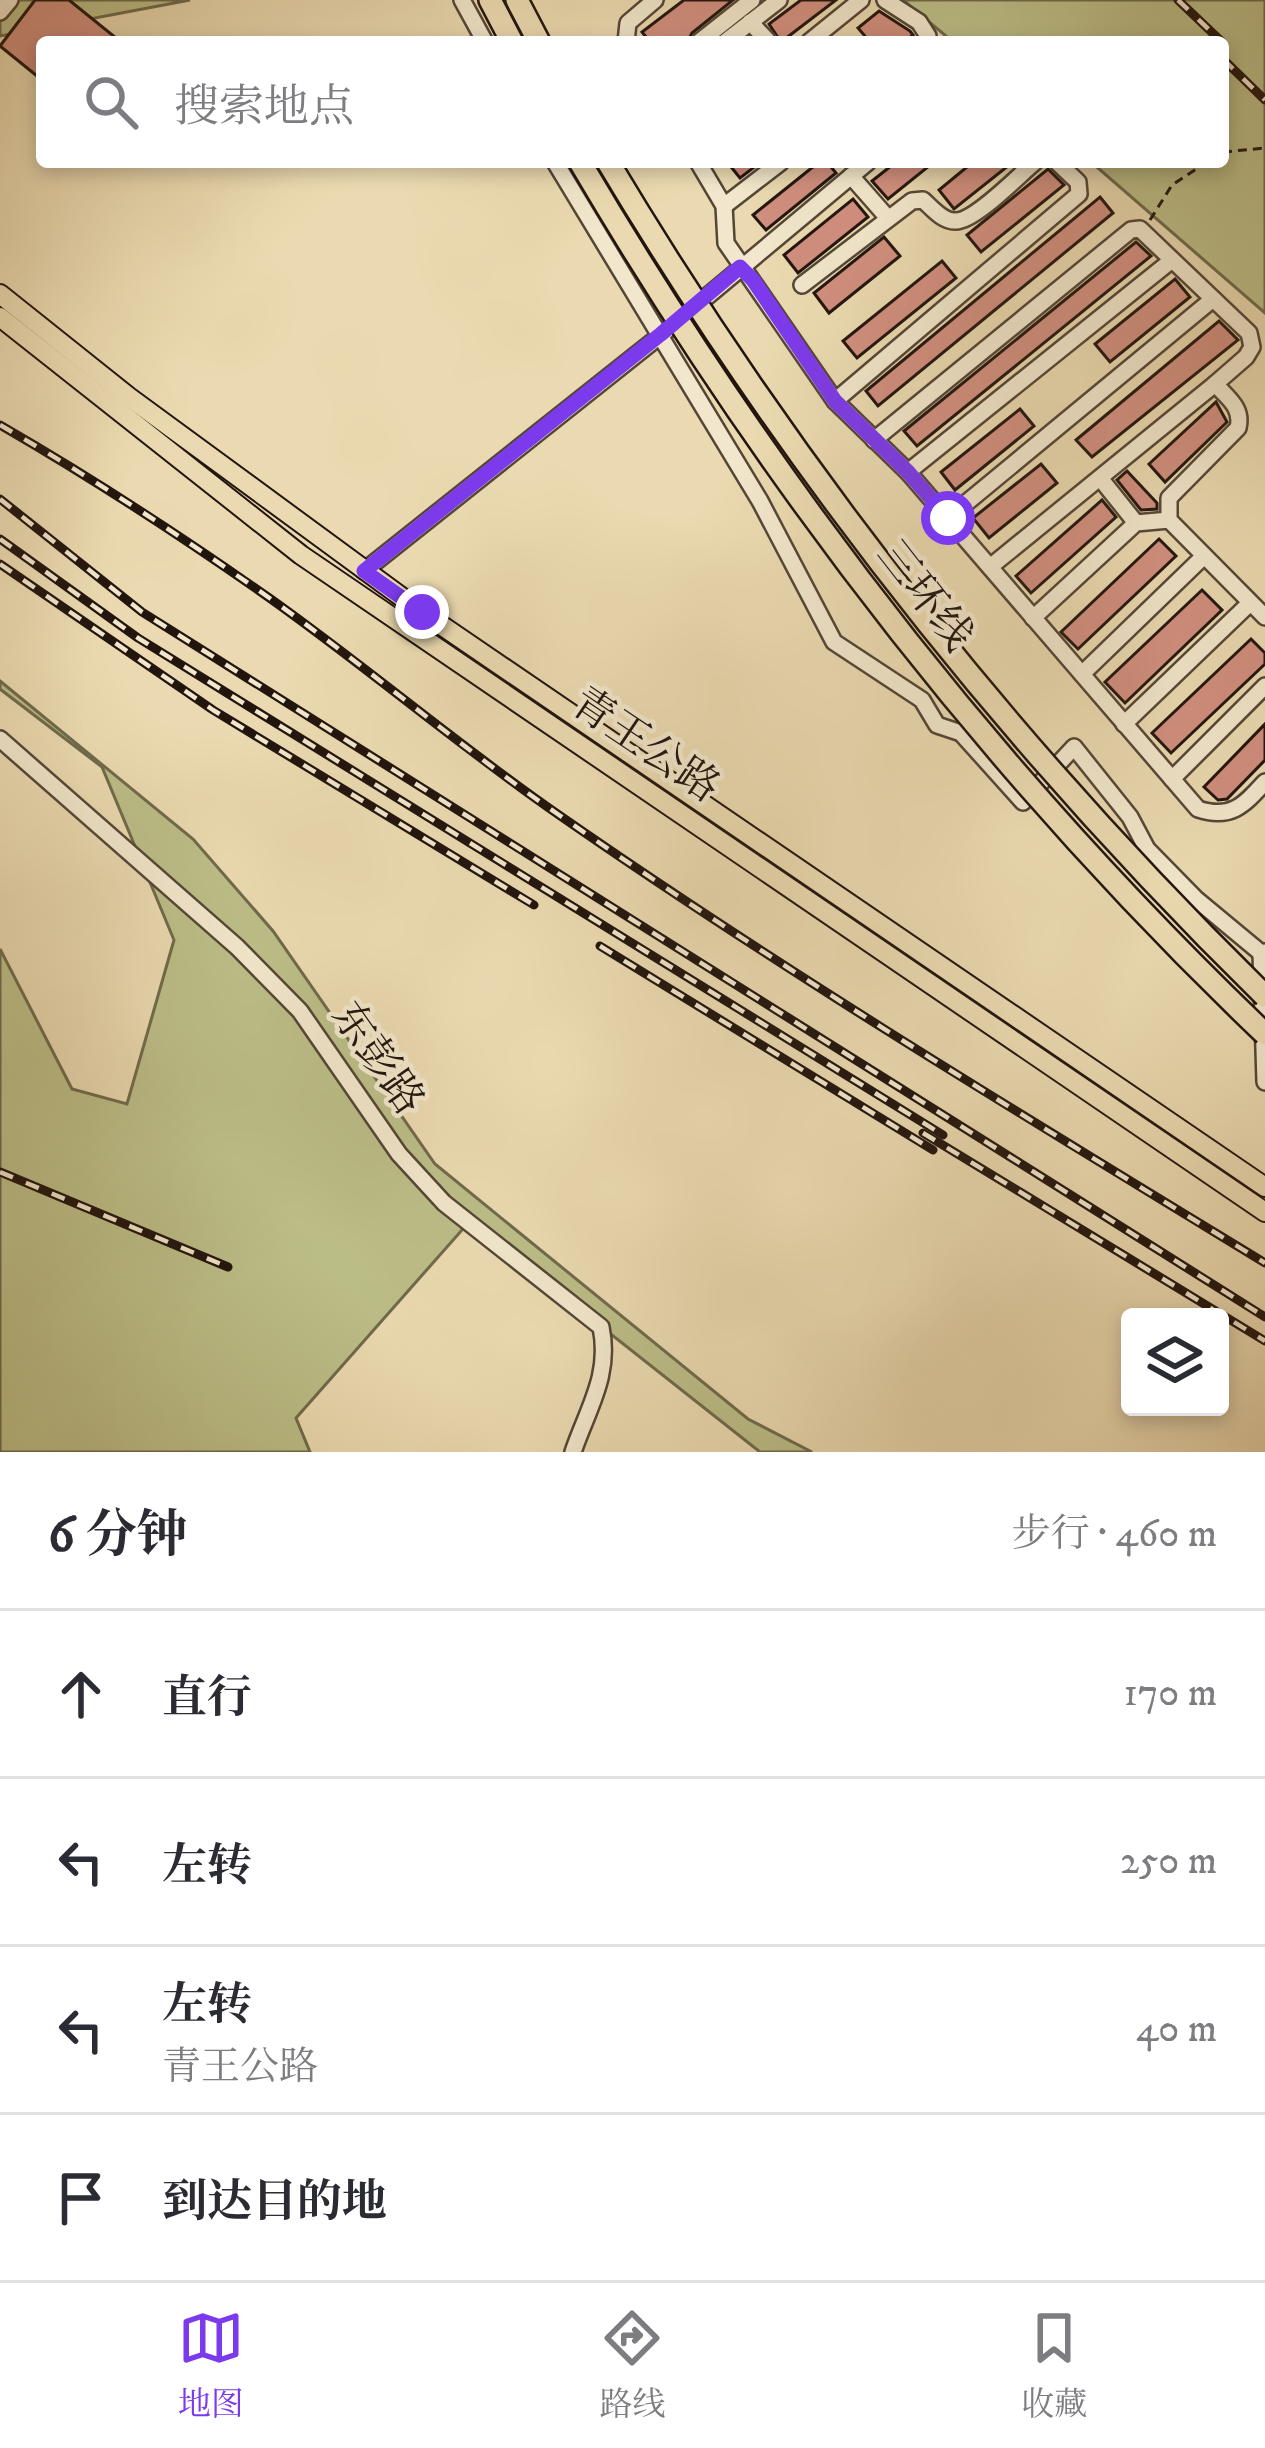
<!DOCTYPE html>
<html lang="zh">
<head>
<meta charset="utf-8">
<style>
	:root { --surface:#fff; --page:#f7f7f7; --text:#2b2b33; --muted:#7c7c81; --line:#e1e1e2; --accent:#7c3aed }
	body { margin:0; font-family:"IM FELL DW Pica","Noto Serif SC",serif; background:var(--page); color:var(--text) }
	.controls { position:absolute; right:36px; bottom:36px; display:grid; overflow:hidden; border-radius:12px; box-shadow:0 6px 18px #0003 }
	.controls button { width:108px; height:108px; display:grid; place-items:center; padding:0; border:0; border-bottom:3px solid var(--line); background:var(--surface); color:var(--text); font:60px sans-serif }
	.stop { position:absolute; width:36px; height:36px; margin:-27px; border:9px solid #7c3aed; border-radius:50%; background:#fff }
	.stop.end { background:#7c3aed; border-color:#fff; box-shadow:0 3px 12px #0008 }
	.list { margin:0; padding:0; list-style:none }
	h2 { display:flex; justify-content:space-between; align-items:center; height:156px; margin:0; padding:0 48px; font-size:51px }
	h2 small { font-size:39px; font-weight:400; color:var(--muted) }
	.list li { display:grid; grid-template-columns:78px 1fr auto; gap:36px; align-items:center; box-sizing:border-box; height:168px; padding:0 48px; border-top:3px solid var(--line) }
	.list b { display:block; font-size:45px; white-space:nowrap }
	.list p { margin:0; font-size:39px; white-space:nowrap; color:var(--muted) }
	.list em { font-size:39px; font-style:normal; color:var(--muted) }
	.icon { flex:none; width:66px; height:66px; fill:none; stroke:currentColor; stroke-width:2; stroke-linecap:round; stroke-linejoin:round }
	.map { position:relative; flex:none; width:1265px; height:1452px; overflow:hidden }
	.search { position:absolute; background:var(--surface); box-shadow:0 6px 18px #0003; left:36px; right:36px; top:36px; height:132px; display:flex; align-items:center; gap:30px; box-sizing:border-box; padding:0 42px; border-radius:12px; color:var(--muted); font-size:45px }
	.sheet { height:828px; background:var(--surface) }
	nav { display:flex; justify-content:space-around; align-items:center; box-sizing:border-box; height:168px; border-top:3px solid var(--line); background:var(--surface); font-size:33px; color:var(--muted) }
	nav a { display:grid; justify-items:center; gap:6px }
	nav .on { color:var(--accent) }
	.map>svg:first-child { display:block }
	.green { fill:#bcbe88; stroke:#6f6a4b; stroke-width:3 }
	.building { fill:#d18f7f; stroke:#22150e; stroke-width:3 }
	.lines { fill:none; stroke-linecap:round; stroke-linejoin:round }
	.minor-casing { stroke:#544637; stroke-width:20 }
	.major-casing { stroke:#22150e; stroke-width:22 }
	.highway-casing { stroke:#22150e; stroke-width:26 }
	.path { stroke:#22150e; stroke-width:3; stroke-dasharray:9 6; stroke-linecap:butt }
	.minor { stroke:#f2e7cc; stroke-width:15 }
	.major { stroke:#ebdab1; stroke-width:18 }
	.highway { stroke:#ebdab1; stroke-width:21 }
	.rail-casing { stroke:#22150e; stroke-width:9 }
	.rail { stroke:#f2e7cc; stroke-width:4.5; stroke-dasharray:14; stroke-linecap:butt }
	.highway-bridge-casing { stroke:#22150e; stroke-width:26; stroke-linecap:butt }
	.highway-bridge { stroke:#ebdab1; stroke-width:21 }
	.route { stroke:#7c3aed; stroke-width:15 }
	.labels { text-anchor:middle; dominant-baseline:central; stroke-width:9; stroke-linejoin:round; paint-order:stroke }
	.street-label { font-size:42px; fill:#22150e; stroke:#f2e7cc }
</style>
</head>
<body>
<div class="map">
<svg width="1265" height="1452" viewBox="0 0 1265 1452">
	<rect width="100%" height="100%" fill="#ebdab1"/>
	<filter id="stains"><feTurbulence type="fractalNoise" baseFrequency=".00167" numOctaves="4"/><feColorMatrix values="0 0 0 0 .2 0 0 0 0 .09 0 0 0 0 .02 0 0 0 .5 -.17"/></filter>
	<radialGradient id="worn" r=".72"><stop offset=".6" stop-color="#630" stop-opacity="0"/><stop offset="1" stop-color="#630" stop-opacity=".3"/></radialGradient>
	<g class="green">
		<polygon points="0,0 190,0 0,36"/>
		<polygon points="903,0 1265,0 1265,313 1091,162 1223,162 1223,42 953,42"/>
		<polygon points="0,681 193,839 273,931 435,1164 748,1419 812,1452 760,1452 469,1222 296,1418 310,1452 0,1452 0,949 72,1089 127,1104 174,940 102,767 0,689"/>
	</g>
	<g class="building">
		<polygon points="35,0 69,0 121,42 42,42 42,80 0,46"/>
		<polygon points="684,0 733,0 692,33 687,42 650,42 642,32"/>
		<polygon points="801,0 836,0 781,42 769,24"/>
		<polygon points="879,11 910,31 913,35 904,42 870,42 858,28"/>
		<polygon points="727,162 761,162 740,178"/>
		<polygon points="819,162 827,162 836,173 766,230 753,215"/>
		<polygon points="896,162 934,162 888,199 872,181"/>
		<polygon points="973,162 1013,162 954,209 939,190"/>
		<polygon points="1048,169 1064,185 981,252 967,235"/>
		<polygon points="1100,197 1113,213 878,406 866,391"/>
		<polygon points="853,199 868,217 798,273 784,255"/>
		<polygon points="884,237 900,256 829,313 814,293"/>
		<polygon points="1136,242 1151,256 917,446 904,431"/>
		<polygon points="942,261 956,278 857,358 843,341"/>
		<polygon points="1175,279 1190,297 1110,362 1095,344"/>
		<polygon points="1219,321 1238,340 1092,457 1076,440"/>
		<polygon points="1216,402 1227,422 1165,482 1149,464"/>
		<polygon points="1020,409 1034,426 955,490 941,472"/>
		<polygon points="1041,464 1057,483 989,538 973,518"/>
		<polygon points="1127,471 1157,503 1157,509 1141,510 1117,480"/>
		<polygon points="1102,500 1116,517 1031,593 1016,576"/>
		<polygon points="1159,539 1176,556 1078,649 1061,632"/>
		<polygon points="1202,590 1222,610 1125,703 1105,682"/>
		<polygon points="1251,639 1265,653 1265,664 1171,753 1152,733"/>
		<polygon points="1265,724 1265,760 1227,799 1218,800 1204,787"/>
	</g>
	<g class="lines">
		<g class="minor-casing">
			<g id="minor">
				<polyline points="462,0 485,42"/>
				<polyline points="885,0 919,22 928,36 927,42"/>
				<polyline points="0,12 10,0"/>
				<polyline points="750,22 769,42"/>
				<polyline points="626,42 628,23 655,0"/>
				<polyline points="699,42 752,0"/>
				<polyline points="725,42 779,0"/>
				<polyline points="809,42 861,0"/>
				<polyline points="555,162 760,501 834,642 922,700 937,725 961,733 1023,802 1074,747 1130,817 1147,849 1196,899 1261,953"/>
				<path d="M698,162L724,206L726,243L835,401L908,472L1198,809C1231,820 1244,805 1265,782"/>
				<polyline points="851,176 887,217"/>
				<polyline points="724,206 781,162"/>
				<path d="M802,285L912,201L923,200C932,208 943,222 956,221C975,221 1019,175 1035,162"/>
				<polyline points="835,401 1079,194 1078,182 1057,162"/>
				<path d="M874,440L1131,230L1140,229L1249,333L1252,347L1246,357L1215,384C1228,398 1243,408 1238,428L1169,498V520L1265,617"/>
				<polyline points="908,472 1172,260"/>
				<polyline points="1100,478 1136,523"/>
				<polyline points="948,518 1213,299"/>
				<polyline points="990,567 1215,384"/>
				<polyline points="364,571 661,335 868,162"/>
				<polyline points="1033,618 1136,523 1169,520"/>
				<polyline points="1082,674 1204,556"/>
				<polyline points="1124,724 1250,603"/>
				<path d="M0,739L237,947L300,1011L399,1154L444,1203L601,1327C611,1375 588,1408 573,1452"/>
				<polyline points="1172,779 1265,686"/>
				<polyline points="1265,952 1261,953 1265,1082"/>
			</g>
		</g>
		<g class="major-casing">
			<g id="major">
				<polyline points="0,294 129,397 422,612 1265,1187"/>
				<polyline points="0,317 301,555 1265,1212"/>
			</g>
		</g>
		<g class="highway-casing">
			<g id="highway">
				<polyline points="490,0 512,42"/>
				<polyline points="517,0 539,42"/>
			</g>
		</g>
		<g class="path">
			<polyline points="1223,152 1265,148"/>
			<polyline points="1150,220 1172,185 1207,162"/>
		</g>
		<use href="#minor" class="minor"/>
		<use href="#major" class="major"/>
		<use href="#highway" class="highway"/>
		<g class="rail-casing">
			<g id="rail">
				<polyline points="1178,0 1222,42"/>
				<polyline points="1223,59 1265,100"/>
				<path d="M0,425C92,478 181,536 268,597C367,667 459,746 559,815C788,974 1027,1118 1265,1263"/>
				<polyline points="0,499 142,612 1265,1317"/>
				<polyline points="0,539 138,638 943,1135"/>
				<polyline points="0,564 213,710 534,905"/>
				<polyline points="600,946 933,1150"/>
				<polyline points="923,1133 1265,1341"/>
				<polyline points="0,1172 228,1267"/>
			</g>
		</g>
		<use href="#rail" class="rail"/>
		<g class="highway-bridge-casing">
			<g id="highway-bridge">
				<path d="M580,162C768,481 997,778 1265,1034"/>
				<path d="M608,162C791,468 1010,746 1265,996"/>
			</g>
		</g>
		<use href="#highway-bridge" class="highway-bridge"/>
	</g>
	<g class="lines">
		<polyline class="route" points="422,612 364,571 661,334 740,267 753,280 835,401 908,472 948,518"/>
	</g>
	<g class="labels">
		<g class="street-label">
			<text transform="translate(924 596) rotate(52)">三环线</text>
			<text transform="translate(645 746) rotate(34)">青王公路</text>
			<text transform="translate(377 1059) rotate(55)">东彭路</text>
		</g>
	</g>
	<rect width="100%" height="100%" filter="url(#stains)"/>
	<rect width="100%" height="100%" fill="url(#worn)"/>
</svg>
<div class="controls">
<button><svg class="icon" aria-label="layers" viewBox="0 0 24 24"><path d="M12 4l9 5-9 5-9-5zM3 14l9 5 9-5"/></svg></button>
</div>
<div class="stop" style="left:948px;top:518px"></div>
<div class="stop end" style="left:422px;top:612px"></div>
<div class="search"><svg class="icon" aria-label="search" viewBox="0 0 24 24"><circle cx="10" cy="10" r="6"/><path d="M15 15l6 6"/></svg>搜索地点</div>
</div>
<section class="sheet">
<h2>6 分钟<small>步行 · 460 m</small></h2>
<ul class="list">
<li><svg class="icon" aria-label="ahead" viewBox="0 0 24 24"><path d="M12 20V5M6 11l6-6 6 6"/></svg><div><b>直行</b></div><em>170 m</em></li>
<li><svg class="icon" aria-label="left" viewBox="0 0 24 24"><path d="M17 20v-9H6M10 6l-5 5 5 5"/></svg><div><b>左转</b></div><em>250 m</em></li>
<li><svg class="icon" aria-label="left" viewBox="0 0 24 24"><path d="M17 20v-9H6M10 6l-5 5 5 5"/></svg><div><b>左转</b><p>青王公路</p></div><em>40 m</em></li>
<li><svg class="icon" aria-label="arrive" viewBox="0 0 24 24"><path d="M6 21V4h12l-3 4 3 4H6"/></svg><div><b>到达目的地</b></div></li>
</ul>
</section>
<nav>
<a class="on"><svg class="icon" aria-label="map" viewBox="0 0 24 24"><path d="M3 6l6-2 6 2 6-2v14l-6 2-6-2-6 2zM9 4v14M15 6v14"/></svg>地图</a>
<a><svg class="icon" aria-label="directions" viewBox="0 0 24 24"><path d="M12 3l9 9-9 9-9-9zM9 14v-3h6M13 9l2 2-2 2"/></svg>路线</a>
<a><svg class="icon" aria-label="saved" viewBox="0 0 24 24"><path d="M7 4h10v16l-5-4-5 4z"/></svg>收藏</a>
</nav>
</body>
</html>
